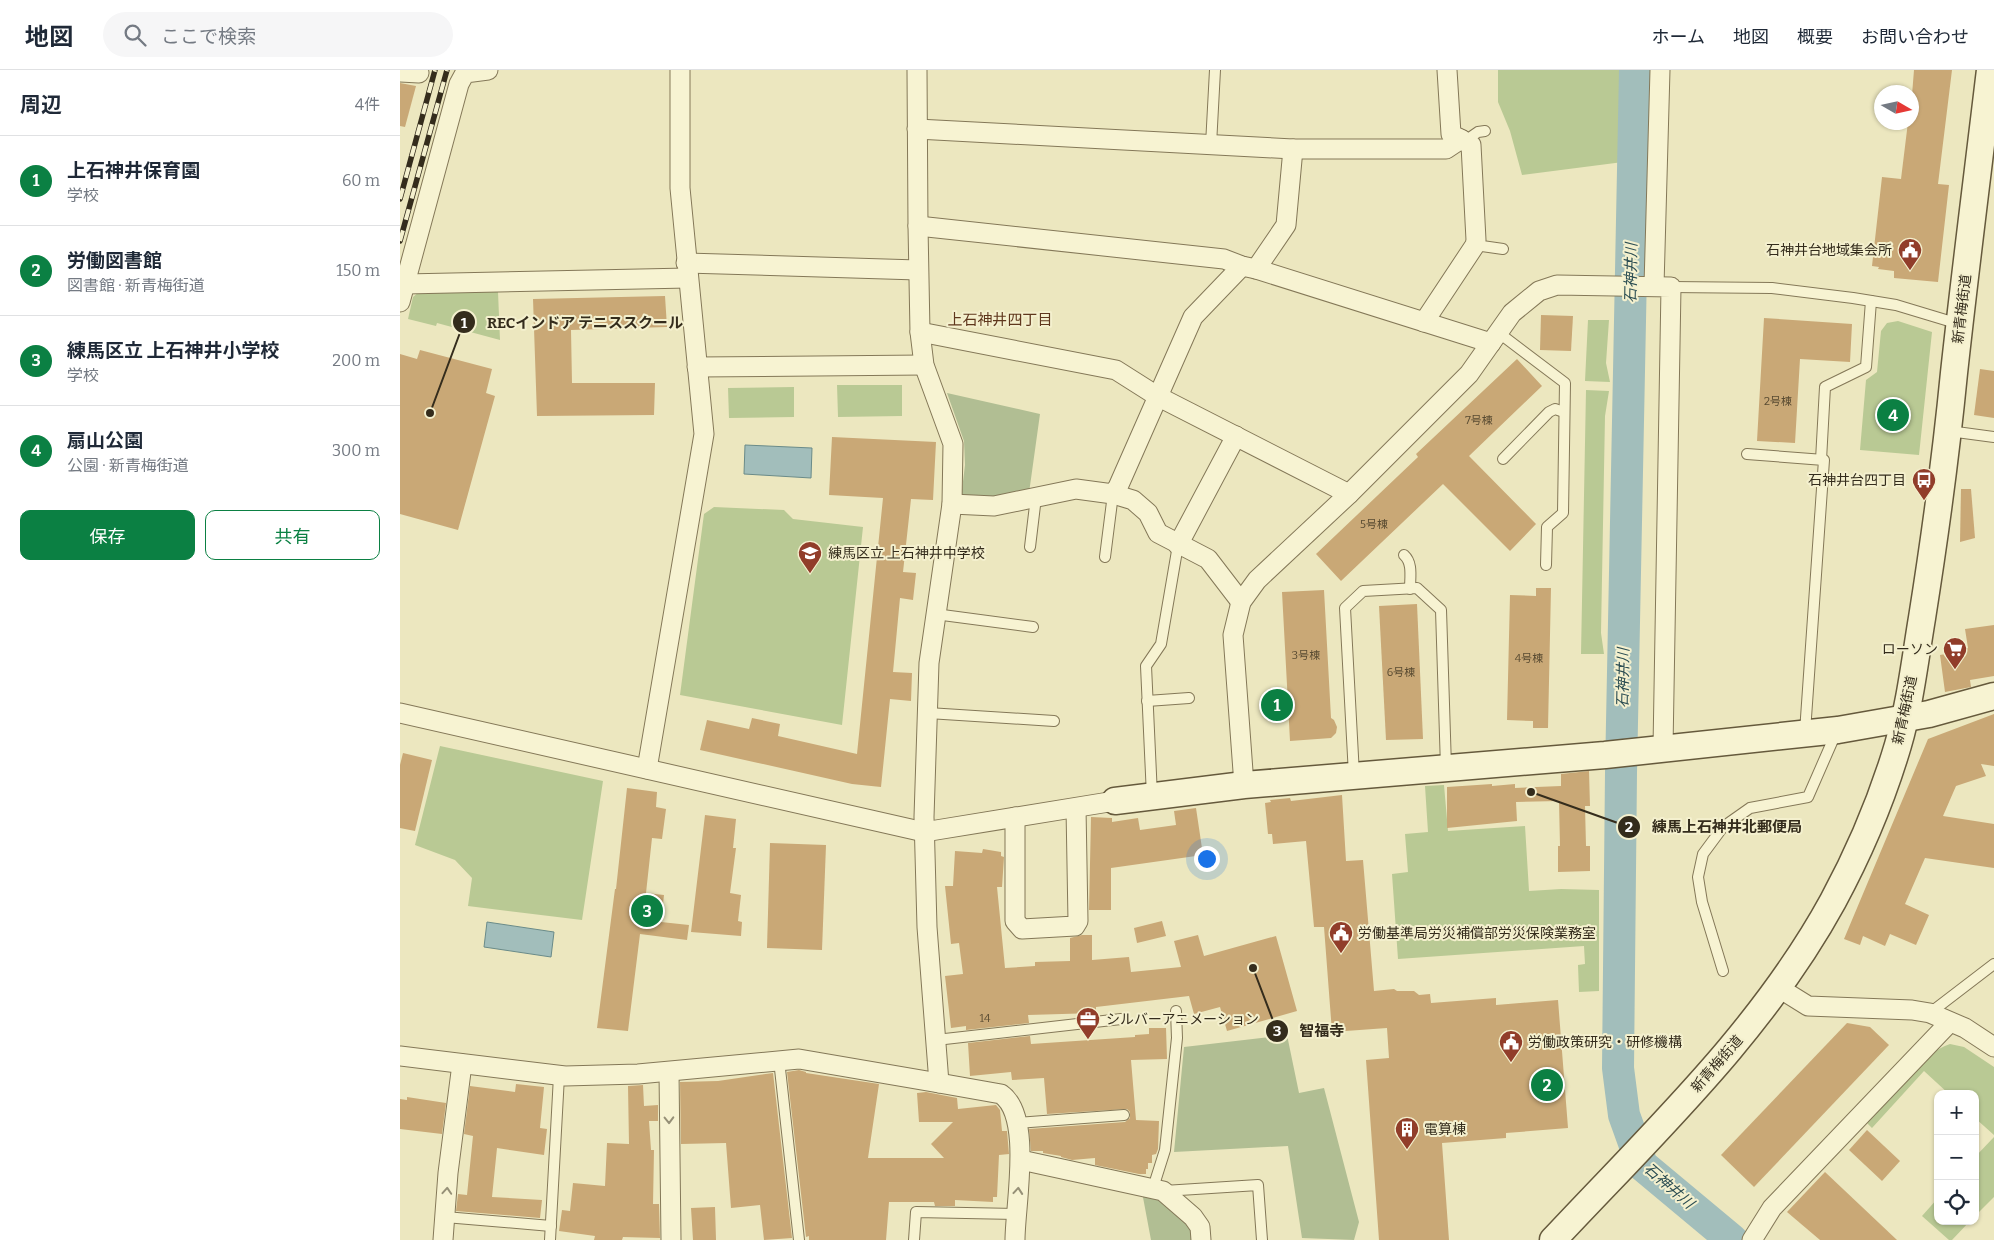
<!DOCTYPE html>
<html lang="ja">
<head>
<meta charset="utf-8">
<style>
	:root { --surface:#fff; --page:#f6f6f7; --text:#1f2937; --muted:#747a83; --line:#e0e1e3; --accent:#0b8043 }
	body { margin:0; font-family:Bitter,"Noto Sans JP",serif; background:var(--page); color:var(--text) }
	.controls { position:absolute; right:15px; bottom:15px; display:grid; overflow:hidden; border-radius:10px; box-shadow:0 1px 4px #0004 }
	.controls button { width:45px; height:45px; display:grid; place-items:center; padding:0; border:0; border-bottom:1px solid var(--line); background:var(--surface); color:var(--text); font:25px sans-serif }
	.compass { position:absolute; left:1474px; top:15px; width:45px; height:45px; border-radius:50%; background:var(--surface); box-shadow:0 1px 4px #0004; rotate:99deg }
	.you { position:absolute; left:806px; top:788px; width:18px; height:18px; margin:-12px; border:4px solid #fff; border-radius:50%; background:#1a73e8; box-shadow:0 0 0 8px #1a73e833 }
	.badge { display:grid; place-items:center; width:32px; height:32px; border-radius:50%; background:var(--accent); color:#fff; font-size:16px; font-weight:700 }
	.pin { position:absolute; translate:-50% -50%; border:2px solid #fff; box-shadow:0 1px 5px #0006 }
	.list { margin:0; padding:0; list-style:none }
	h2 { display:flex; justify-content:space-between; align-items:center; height:65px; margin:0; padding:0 20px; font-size:21px }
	h2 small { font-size:16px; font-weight:400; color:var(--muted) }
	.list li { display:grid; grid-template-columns:32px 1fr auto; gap:15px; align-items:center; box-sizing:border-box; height:90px; padding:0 20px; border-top:1px solid var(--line) }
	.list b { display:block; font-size:19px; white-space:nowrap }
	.list p { margin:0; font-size:16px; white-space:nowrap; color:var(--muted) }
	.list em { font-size:16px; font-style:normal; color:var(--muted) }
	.actions { display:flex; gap:10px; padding:15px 20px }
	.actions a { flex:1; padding:11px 0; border:1px solid var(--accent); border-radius:10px; text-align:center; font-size:18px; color:var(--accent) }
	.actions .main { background:var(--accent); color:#fff }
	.icon { flex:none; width:28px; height:28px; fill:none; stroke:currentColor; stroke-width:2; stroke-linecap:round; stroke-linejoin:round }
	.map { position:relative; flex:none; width:1594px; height:1170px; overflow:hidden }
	header { display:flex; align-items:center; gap:30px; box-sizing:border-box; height:70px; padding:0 25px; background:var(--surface); border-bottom:1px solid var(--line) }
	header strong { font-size:24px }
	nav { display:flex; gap:28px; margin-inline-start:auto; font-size:18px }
	.search { width:350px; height:45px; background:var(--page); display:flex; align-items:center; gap:12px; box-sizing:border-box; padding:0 18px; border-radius:28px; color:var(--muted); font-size:19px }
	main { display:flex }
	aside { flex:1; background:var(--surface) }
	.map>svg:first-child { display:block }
	.green { fill:#b9c994 }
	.cemetery { fill:#b1be93 }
	.water { fill:#a2bebb; stroke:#6a8b89 }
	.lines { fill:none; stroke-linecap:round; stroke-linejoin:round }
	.river { stroke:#a2bebb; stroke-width:32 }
	.building { fill:#c9a876 }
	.lane-casing { stroke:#847858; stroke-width:12 }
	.street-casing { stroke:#847858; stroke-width:21 }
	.secondary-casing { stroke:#65593c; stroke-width:29 }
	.lane { stroke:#f7f3d2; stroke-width:10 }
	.street { stroke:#f7f3d2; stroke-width:19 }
	.secondary { stroke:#f7f3d2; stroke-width:26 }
	.rail-casing { stroke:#342c1c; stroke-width:5.5 }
	.rail { stroke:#f4f0ce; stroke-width:4; stroke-dasharray:11; stroke-linecap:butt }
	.oneway { stroke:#969077 }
	.labels { text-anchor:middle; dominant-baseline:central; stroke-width:4; stroke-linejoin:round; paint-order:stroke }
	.number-label { font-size:11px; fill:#594b32 }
	.poi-label { font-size:14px; fill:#342c1c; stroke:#f4f0ce; text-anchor:start }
	.street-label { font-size:14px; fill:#342c1c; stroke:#f4f0ce }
	.water-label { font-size:15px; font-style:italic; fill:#2c4e53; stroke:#f4f0ce }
	.neighbourhood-label { font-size:15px; fill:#5f371d; stroke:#f4f0ce }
	.leader { fill:none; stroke:#342c1c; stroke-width:2 }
	.callout-dot { fill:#342c1c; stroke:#f4f0ce; stroke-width:2 }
	.mark-label { font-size:15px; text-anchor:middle; font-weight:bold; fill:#fff }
	.callout-label { font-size:15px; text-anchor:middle; font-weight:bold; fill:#342c1c; stroke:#f4f0ce; stroke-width:4; stroke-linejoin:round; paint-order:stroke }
</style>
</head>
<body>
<header>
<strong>地図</strong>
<div class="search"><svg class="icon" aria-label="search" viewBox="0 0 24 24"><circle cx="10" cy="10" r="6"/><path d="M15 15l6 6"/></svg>ここで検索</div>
<nav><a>ホーム</a><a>地図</a><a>概要</a><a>お問い合わせ</a></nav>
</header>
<main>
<aside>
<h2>周辺<small>4件</small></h2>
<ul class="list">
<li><span class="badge">1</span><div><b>上石神井保育園</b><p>学校</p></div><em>60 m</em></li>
<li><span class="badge">2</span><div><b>労働図書館</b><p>図書館 · 新青梅街道</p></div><em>150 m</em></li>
<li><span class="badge">3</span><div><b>練馬区立 上石神井小学校</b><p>学校</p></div><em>200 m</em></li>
<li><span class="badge">4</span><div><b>扇山公園</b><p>公園 · 新青梅街道</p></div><em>300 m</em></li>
</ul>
<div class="actions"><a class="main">保存</a><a>共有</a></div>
</aside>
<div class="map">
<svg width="1594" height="1170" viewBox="0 0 1594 1170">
	<rect width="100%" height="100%" fill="#ece7bf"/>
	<g class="green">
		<polygon points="1098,0 1223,0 1223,92 1122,105 1110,61 1098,32"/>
		<polygon points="19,222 98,222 100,270 37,253 36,256 8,249 13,227"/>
		<polygon points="1188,250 1209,250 1206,293 1210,312 1185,311"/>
		<polygon points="1498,251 1532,262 1519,385 1460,380 1466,310 1477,302 1481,261 1487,253"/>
		<polygon points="437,315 502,315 502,346 438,347"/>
		<polygon points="394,317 394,347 329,348 328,318"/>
		<polygon points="1186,320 1209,321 1205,346 1201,563 1204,584 1181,584"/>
		<polygon points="314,437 384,440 393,449 463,457 442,655 280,625 304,444"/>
		<polygon points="40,676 203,711 182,850 68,836 72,808 55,790 15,775"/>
		<polygon points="1044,715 1048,761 1125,756 1129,821 1161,819 1199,820 1199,921 1179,922 1178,895 1185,894 1184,876 998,889 992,804 1008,802 1005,764 1028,762 1025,716"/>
		<path d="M1550,974L1564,977L1594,997V1065L1575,1048V1024H1549L1524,1001L1472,1058L1467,1053C1486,1032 1523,982 1550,974Z"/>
		<polygon points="1594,1067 1594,1127 1575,1146 1575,1087"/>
		<polygon points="1538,1128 1538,1151 1570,1151 1552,1170 1549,1170 1522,1146"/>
	</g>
	<g class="cemetery">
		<polygon points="547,323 640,344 629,423 579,430 561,428 565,395 564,371"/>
		<polygon points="887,965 899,1023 924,1018 959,1152 954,1170 902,1168 888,1076 774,1082 784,977"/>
		<polygon points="742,1122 751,1124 788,1149 796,1170 751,1170"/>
	</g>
	<g class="water">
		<polygon points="345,375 412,378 411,408 344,404"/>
		<polygon points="87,852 154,862 151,887 84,877"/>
	</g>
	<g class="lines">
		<polyline class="river" points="1235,0 1221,703 1218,998 1224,1045 1242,1095 1332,1170"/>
	</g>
	<g class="building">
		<polygon points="1514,0 1552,0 1538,114 1549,115 1538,212 1494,208 1494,201 1478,199 1479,197 1472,196 1482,107 1501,109 1508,52 1512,52 1512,25"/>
		<polygon points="0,13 16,16 5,57 0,56"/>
		<polygon points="265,226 267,257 171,260 172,313 255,313 254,345 137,346 133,229"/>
		<polygon points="1141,245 1173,246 1171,281 1140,280"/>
		<polygon points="1364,248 1452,254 1450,292 1400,289 1395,373 1357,371"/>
		<polygon points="20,280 92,299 86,323 95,326 58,460 0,444 0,284 17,289"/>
		<polygon points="1117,289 1142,316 1069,386 1136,454 1110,481 1043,414 941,511 916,484 1018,387 1016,384"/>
		<polygon points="1580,299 1594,301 1594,348 1574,345"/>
		<polygon points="432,367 536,372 533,430 511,429 503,502 516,503 513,530 500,528 493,602 512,603 511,631 490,629 481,717 452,714 300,680 307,650 349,659 352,648 380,654 378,666 457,684 483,428 429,425"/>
		<polygon points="1561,419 1571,419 1575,468 1560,472"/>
		<polygon points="1136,518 1151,518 1148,658 1133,658 1133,651 1107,650 1110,525 1136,526"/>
		<polygon points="924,520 931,648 934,650 937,657 936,663 931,668 890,671 882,522"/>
		<polygon points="1017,534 1023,669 986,670 979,536"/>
		<polygon points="1594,555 1594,606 1570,610 1571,617 1545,622 1540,585 1551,583 1551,580 1568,578 1565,559"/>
		<polygon points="1594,644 1594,696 1581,694 1586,706 1556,716 1543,746 1594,754 1594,798 1525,788 1505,834 1529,845 1516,875 1490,864 1485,876 1463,866 1460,875 1444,869 1528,669"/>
		<polygon points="3,683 32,690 15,761 0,758 0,695"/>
		<polygon points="1189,701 1190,736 1185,736 1186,776 1190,776 1190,801 1158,802 1158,776 1160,776 1159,731 1116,732 1117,751 1047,758 1047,717 1092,714 1092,716 1115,714 1115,718 1161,716 1161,704"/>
		<polygon points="227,718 257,722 256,737 266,739 262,769 252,768 246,823 264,825 261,852 289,855 287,870 240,864 228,961 197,958 215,819 216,819"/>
		<polygon points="942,725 946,791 963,790 974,921 994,919 997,921 1014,921 1019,925 1030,924 1031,933 1096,928 1096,935 1158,930 1168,1058 1106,1063 1106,1068 1042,1073 1049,1170 979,1170 966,990 989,988 987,958 932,962 924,857 914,857 906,771 873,774 872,764 868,764 865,733 871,732 870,730 890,728 891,731"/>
		<polygon points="796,738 803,785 711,798 711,840 689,840 691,747 712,748 712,752 738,748 740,760 776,755 774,741"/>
		<polygon points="305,745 336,749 333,778 336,778 330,823 341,825 338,851 342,852 341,866 291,862"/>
		<polygon points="370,773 426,775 422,880 367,878"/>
		<polygon points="583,779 601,782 601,786 604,787 602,817 597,817 605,898 635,896 635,892 670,891 670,868 682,865 692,865 692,890 729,887 731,902 781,897 774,871 798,865 804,886 876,866 897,941 827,961 820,937 794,944 789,926 696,937 696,943 628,945 629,953 566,960 566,956 551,958 545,906 563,904 559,873 551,874 545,816 553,816 555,781 582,783"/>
		<polygon points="762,851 766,866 737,873 734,858"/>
		<polygon points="1447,953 1470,957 1489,975 1354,1117 1321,1085"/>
		<polygon points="749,958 766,958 767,989 731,990 736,1050 759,1051 758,1079 756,1084 752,1085 752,1093 748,1093 748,1099 746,1099 746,1104 739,1104 695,1095 695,1088 672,1090 661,1087 661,1086 643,1083 643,1081 631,1081 629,1059 725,1052 730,1048 730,1042 727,1039 647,1044 644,1008 612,1010 611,1002 570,1006 568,973 630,966 631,974 735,967 735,965 749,964"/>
		<polygon points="399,1000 406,1002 406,1003 479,1014 468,1088 544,1088 531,1074 553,1052 519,1052 517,1023 526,1022 557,1028 558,1039 596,1035 600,1040 602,1061 607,1061 609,1084 599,1085 597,1127 593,1127 593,1132 555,1130 555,1136 535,1136 534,1132 489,1132 486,1170 409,1170 409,1166 406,1167 387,1002"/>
		<polygon points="373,1003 392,1168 364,1170 360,1135 331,1138 326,1073 281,1074 280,1012 318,1011"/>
		<polygon points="116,1014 144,1017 140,1058 147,1059 144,1085 97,1078 92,1127 142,1130 140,1148 56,1141 58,1124 67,1125 73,1066 64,1064 70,1016 115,1022"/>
		<polygon points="243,1015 244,1036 258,1035 258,1051 249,1051 251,1080 254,1080 253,1134 259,1134 260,1168 223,1167 222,1170 194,1170 195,1166 159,1161 162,1140 170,1141 173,1113 205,1116 207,1073 229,1074 228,1016"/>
		<polygon points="7,1027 46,1033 42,1064 0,1059 0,1029 7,1030"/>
		<polygon points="1467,1060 1500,1091 1482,1111 1449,1080"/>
		<polygon points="1425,1102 1497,1170 1420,1170 1387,1142"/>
		<polygon points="315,1137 316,1170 293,1170 291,1138"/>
	</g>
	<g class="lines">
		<g class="lane-casing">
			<g id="lane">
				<polyline points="1065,71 1078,62 1085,61"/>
				<polyline points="811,75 815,0"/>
				<polyline points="1075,175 1103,179"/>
				<polyline points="1271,217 1372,218 1453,228 1496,235 1559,254"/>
				<polyline points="1099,263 1165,313 1163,443 1147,457 1146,495"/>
				<polyline points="1549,361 1594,367"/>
				<polyline points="1347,384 1424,390 1405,662"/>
				<polyline points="1103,389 1149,342 1155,339 1164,342"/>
				<polyline points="1421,390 1425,317 1466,297 1471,231"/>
				<polyline points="630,477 636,427"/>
				<path d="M1004,485C1013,493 1010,507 1010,519"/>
				<polyline points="705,487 713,424"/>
				<polyline points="535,544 633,557"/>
				<polyline points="747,631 789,628"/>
				<polyline points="528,643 654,651"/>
				<polyline points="954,705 945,538 963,521 1017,518 1041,540 1046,697"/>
				<polyline points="752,726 746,596 761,574 778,475"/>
				<polyline points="1323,901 1302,832 1298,807 1303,784 1323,757 1350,738 1408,727 1436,663"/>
				<polyline points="1530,943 1594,894"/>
				<polyline points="536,970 721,949"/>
				<polyline points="379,990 399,1170"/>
				<polyline points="617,1053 724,1045"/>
				<polyline points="753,1118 765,1080 777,968 776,941"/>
				<polyline points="764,1121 858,1115 862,1170"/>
				<polyline points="45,1147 151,1156"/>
				<polyline points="150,1170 159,1006"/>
				<polyline points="514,1170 516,1142 616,1144"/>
			</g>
		</g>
		<g class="street-casing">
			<g id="street">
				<polyline points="0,2 19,3"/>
				<polyline points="517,59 893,79 1046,79 1061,69"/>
				<polyline points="518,156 824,189 842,196 856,199 1091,273"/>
				<polyline points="286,193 518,200"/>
				<polyline points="856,199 886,155 893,79"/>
				<polyline points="5,214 288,208"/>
				<polyline points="1254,216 1260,0"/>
				<polyline points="0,232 59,14 65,3 88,0"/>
				<polyline points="1024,252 1075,175 1076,170 1071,75 1051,64 1047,0"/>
				<polyline points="520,262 716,300 757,326 949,424"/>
				<polyline points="297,297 524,295"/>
				<polyline points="713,424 718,417 793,247 842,196"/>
				<polyline points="552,434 594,436 676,419 713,424 733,430 748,443 758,463 808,489 841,532"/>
				<polyline points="778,475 836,366"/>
				<polyline points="0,643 524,762 715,731"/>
				<polyline points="247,699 304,364 280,118 280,0"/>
				<polyline points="844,715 833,565 841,532 857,510 949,424 1069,304 1112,243 1139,221 1157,215 1271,217 1263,678"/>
				<polyline points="615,747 615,851 622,859 675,856 678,851 676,738"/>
				<polyline points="1379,918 1408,936 1512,940 1530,943 1565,958 1594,977"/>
				<polyline points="0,986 165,1006 238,1004 399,989 539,1013 527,857 524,747 529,593 552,434 553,374 524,295 520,262 518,156 517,0"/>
				<polyline points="269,1002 271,1170"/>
				<path d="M539,1013L601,1024C633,1046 615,1135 615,1170"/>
				<polyline points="621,1090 763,1121 793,1147 800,1157 801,1170"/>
				<polyline points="43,1170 48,1103 62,994"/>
				<polyline points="1352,1170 1372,1138 1550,952"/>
			</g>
		</g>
		<g class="secondary-casing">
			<g id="secondary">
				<polyline points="715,731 844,715 1205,685 1438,660 1529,644 1594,626"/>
				<path d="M1153,1170C1253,1063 1362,961 1433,831C1460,781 1482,729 1498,675C1510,634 1515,590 1522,548C1535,466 1546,385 1554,303C1565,202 1578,101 1590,0"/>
			</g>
		</g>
		<use href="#lane" class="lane"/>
		<use href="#street" class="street"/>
		<use href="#secondary" class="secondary"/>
		<g class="rail-casing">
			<g id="rail">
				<polyline points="0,129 35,0"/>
				<polyline points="0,171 47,0"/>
			</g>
		</g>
		<use href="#rail" class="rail"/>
	</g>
	<defs><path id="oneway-chevron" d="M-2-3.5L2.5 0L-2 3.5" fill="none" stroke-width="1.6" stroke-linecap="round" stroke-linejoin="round" transform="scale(1.25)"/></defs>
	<g class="oneway">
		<use href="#oneway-chevron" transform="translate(269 1050) rotate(89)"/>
		<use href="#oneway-chevron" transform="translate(47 1121) rotate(-86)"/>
		<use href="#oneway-chevron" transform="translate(618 1121) rotate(-85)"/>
	</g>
	<defs>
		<g id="civic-pin" transform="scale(1.25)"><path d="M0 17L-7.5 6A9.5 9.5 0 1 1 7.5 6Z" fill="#913d2a" stroke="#f4f0ce"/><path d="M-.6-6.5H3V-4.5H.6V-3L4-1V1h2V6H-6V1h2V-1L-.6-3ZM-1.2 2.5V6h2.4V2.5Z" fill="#fff"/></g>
		<g id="bus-pin" transform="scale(1.25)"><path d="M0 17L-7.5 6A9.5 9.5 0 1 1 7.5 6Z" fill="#913d2a" stroke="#f4f0ce"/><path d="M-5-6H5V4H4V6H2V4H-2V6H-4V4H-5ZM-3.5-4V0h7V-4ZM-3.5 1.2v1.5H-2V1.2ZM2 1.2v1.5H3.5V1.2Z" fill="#fff"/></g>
		<g id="school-pin" transform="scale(1.25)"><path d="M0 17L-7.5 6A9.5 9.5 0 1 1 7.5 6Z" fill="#913d2a" stroke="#f4f0ce"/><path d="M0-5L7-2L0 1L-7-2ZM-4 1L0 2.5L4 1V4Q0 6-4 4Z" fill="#fff"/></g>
		<g id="supermarket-pin" transform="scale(1.25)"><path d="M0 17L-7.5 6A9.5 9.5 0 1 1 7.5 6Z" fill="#913d2a" stroke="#f4f0ce"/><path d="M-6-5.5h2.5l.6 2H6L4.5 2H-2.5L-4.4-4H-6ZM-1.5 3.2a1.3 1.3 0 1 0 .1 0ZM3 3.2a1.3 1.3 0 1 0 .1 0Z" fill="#fff"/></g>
		<g id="office-pin" transform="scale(1.25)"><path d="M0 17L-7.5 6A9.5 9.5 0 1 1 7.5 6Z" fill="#913d2a" stroke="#f4f0ce"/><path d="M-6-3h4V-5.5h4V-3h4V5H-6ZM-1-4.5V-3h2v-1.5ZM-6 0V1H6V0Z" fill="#fff"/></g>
		<g id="building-pin" transform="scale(1.25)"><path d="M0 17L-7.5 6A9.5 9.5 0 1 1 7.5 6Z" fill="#913d2a" stroke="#f4f0ce"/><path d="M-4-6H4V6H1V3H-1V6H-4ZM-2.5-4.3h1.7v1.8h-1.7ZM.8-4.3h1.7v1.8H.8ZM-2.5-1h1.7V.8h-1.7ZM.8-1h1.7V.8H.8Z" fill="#fff"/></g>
	</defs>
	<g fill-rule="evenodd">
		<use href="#civic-pin" x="1510" y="180"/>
		<use href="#bus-pin" x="1524" y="410"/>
		<use href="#school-pin" x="410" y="483"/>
		<use href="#supermarket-pin" x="1555" y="579"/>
		<use href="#civic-pin" x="941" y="863"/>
		<use href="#office-pin" x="688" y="949"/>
		<use href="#civic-pin" x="1111" y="972"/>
		<use href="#building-pin" x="1007" y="1059"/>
	</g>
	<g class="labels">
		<g class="number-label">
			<text x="1378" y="331">2号棟</text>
			<text x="1079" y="350">7号棟</text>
			<text x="974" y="454">5号棟</text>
			<text x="906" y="585">3号棟</text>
			<text x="1129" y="588">4号棟</text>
			<text x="1001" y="602">6号棟</text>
			<text x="585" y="948">14</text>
		</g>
		<g class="poi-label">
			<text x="1492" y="180" text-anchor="end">石神井台地域集会所</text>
			<text x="1506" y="410" text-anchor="end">石神井台四丁目</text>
			<text x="428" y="483">練馬区立 上石神井中学校</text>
			<text x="1538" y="579" text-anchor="end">ローソン</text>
			<text x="958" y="863">労働基準局労災補償部労災保険業務室</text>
			<text x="706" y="949">シルバーアニメーション</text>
			<text x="1128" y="972">労働政策研究・研修機構</text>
			<text x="1024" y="1059">電算棟</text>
		</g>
		<g class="street-label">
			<text transform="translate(1562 239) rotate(-83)">新青梅街道</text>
			<text transform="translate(1505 640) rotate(-78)">新青梅街道</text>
			<text transform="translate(1317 994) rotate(-49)">新青梅街道</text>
		</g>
		<g class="water-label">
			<text transform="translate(1231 203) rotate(-89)">石神井川</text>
			<text transform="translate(1223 608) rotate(-89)">石神井川</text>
			<text transform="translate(1269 1116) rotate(41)">石神井川</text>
		</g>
		<g class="neighbourhood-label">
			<text x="600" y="250">上石神井四丁目</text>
		</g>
	</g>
	<path class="leader" d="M30 343L64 252M1131 722L1229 757M853 898L877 961"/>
	<g class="callout-dot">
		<circle cx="30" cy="343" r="5"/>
		<circle cx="1131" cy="722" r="5"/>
		<circle cx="853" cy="898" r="5"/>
		<circle cx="64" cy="252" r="12"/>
		<circle cx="1229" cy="757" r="12"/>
		<circle cx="877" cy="961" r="12"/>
	</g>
	<g class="mark-label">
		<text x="64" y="258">1</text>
		<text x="1229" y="762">2</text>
		<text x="877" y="966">3</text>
	</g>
	<g class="callout-label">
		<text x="185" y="258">RECインドア テニススクール</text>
		<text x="1327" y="762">練馬上石神井北郵便局</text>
		<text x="922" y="966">智福寺</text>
	</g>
</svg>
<div class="controls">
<button>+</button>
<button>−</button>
<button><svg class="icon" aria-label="locate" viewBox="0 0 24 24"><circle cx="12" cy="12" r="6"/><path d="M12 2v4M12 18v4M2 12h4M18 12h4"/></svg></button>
</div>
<svg class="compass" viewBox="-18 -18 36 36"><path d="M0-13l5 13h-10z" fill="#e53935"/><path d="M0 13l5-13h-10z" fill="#747a83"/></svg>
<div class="you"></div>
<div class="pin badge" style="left:877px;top:635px">1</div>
<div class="pin badge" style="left:1147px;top:1015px">2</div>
<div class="pin badge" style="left:247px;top:841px">3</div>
<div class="pin badge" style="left:1493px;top:345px">4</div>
</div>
</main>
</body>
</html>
